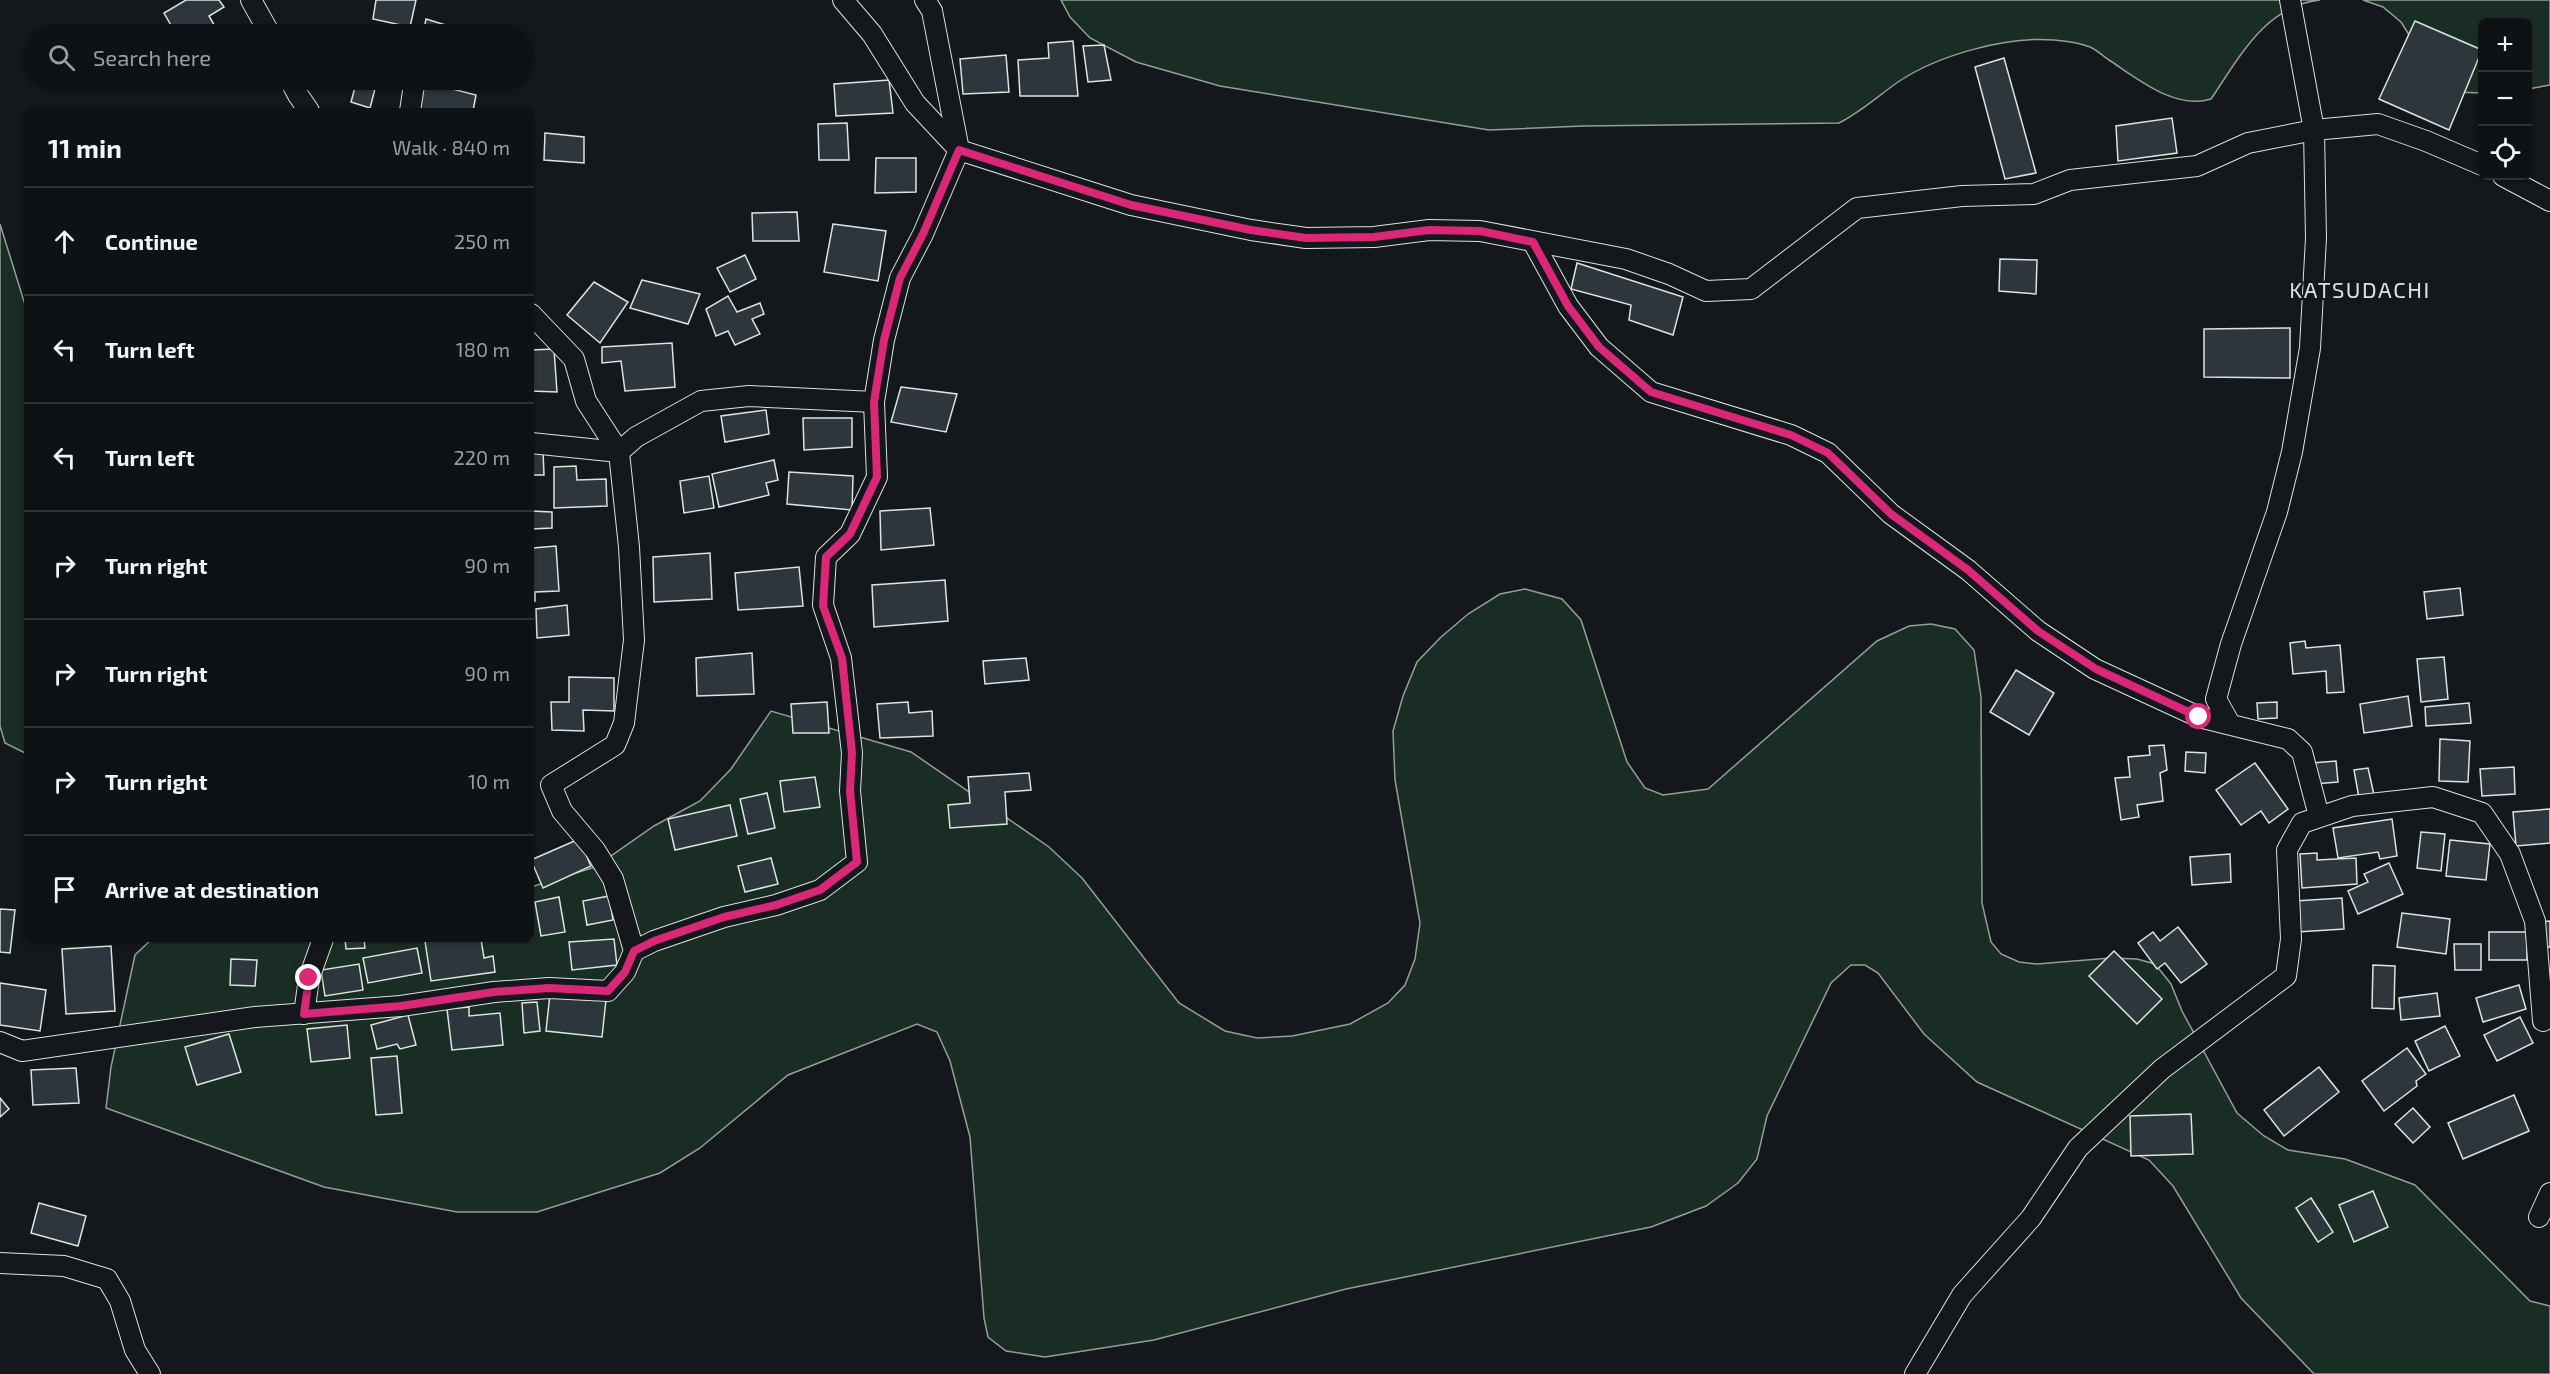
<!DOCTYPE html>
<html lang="en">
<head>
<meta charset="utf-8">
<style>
	:root { --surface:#0f1215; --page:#1d2022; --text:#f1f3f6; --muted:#9b9ea0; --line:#2f3234 }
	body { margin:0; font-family:"Exo 2",sans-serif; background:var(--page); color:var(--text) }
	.controls { position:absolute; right:18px; top:18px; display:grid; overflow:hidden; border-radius:9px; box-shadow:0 2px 4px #0004 }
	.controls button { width:54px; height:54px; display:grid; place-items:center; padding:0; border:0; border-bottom:2px solid var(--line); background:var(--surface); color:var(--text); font:30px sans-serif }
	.stop { position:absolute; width:18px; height:18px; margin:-14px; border:4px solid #db2777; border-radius:50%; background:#fff }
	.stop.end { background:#db2777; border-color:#fff; box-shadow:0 2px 6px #0008 }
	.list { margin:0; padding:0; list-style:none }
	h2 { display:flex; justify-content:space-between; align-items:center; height:78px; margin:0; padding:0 24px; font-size:26px }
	h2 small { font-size:20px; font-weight:400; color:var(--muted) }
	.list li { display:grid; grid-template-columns:39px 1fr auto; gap:18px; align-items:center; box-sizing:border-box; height:108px; padding:0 24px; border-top:2px solid var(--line) }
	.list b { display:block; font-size:22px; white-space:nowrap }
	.list em { font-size:20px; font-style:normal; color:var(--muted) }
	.icon { flex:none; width:33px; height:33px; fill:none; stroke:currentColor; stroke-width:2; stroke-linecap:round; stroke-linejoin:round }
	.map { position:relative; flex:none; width:2550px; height:1374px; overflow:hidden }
	.search { position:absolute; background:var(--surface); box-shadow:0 2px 4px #0004; left:24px; top:24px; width:510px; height:66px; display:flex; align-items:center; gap:15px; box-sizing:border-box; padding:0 21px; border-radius:33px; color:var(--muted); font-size:22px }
	.panel { position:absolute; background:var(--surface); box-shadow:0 2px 4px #0004; left:24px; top:108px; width:510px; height:834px; border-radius:9px }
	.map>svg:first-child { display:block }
	.green { fill:#1a2d24; stroke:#939e99; stroke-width:1.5 }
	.building { fill:#2c363c; stroke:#d8e6dc; stroke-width:1.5 }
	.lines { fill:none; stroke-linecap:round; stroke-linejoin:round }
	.minor-casing { stroke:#d8e6dc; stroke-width:22 }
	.minor { stroke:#14181c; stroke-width:20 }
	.route { stroke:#db2777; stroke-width:8 }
	.labels { text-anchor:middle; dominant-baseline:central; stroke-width:4.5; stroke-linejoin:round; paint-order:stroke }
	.quarter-label { font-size:22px; letter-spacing:1.5px; fill:#d8e6dc; stroke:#14181c }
</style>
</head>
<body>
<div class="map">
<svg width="2550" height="1374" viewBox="0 0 2550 1374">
	<rect width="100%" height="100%" fill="#14181c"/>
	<g class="green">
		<path d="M1061,0H2320C2265,6 2239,58 2211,99C2175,110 2138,79 2109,60C2103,56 2097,50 2090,47C2080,43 2065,41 2054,40C2007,36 1938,55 1898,82C1878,96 1861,112 1839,123L1583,126L1489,130L1220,86L1136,62L1090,38L1070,17Z"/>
		<polygon points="2363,0 2550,0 2550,85 2528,89 2528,22 2482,22 2482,93 2452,92 2441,86 2401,22 2383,7"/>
		<polygon points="0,224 27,311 27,754 5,743 0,726"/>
		<polygon points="1525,589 1562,599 1581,620 1627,762 1645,788 1663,795 1708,789 1877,641 1909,626 1931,624 1955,629 1974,650 1981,697 1982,903 1991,942 2001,954 2019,962 2037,964 2111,958 2137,959 2155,964 2171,984 2182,1011 2237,1113 2264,1136 2288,1150 2345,1159 2415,1185 2530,1301 2550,1306 2550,1374 2314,1374 2241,1298 2173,1186 2149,1160 1977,1082 1924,1034 1878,973 1865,965 1851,965 1831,983 1767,1116 1757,1159 1738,1183 1706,1206 1651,1227 1346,1289 1154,1340 1045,1357 1006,1351 988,1337 984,1318 970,1137 950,1061 937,1032 917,1024 788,1075 700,1148 660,1173 537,1212 457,1212 324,1187 106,1108 111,1067 135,955 152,939 531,939 531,887 595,867 654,826 700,801 731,769 771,711 911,752 1049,847 1082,878 1179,1003 1225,1031 1257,1038 1292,1036 1350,1024 1388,1003 1405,985 1415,959 1420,923 1395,780 1393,731 1403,696 1417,662 1440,638 1468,614 1500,594"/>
	</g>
	<g class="building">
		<polygon points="186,0 219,0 224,7 209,16 216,28 206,34 176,34 164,13"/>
		<polygon points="376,0 416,0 410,27 373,19"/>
		<polygon points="426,19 475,34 423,34"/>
		<polygon points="2415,21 2482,50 2449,130 2379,99"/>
		<polygon points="1073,41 1078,96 1020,96 1018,60 1049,58 1048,43"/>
		<polygon points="1104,45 1111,80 1088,82 1083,46"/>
		<polygon points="1006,55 1009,92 963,94 960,59"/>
		<polygon points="2004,58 2036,173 2005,179 1975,67"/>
		<polygon points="357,80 376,85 370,108 351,102"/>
		<polygon points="889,80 893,113 836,116 834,84"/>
		<polygon points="421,81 476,95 473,111 414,109"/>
		<polygon points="2172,118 2177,153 2118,161 2116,126"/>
		<polygon points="847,123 849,160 819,160 818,124"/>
		<polygon points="545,133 584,137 584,163 544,160"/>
		<polygon points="876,158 916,158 916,192 875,193"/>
		<polygon points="797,212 799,241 753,241 752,213"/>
		<polygon points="833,224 886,231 878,281 824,272"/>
		<polygon points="745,255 756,279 730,292 717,268"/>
		<polygon points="2000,259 2037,260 2036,294 1999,291"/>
		<polygon points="1577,263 1683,297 1673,335 1629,320 1631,305 1571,289"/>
		<polygon points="642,280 700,294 688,324 630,308"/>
		<polygon points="594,282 628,302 600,343 567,315"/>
		<polygon points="728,296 737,312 760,303 764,314 752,319 760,334 735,345 728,331 716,336 706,309"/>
		<polygon points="2290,328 2290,378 2204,377 2204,329"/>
		<polygon points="672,343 675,387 625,391 621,361 602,363 602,347"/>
		<polygon points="554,349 557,392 531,391 531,350"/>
		<polygon points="901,387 957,394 946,432 891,422"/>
		<polygon points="766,410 769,434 725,442 721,416"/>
		<polygon points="803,418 852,418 852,447 804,450"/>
		<polygon points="543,451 544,475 531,475 531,452"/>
		<polygon points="774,460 778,480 766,483 769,495 719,507 712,474"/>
		<polygon points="576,466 577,480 606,479 607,506 554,508 554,467"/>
		<polygon points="789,472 853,476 852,510 787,504"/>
		<polygon points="709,476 714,508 684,513 680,481"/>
		<polygon points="930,508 934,545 881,550 880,511"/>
		<polygon points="531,511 552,512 552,528 531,529"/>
		<polygon points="556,546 559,591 535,592 535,601 531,601 533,548"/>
		<polygon points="710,553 712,599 654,602 653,557"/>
		<polygon points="799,567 803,606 738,610 735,573"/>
		<polygon points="945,580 948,621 874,627 872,585"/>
		<polygon points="2460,588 2463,615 2427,619 2424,592"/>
		<polygon points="567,605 569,635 537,638 536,609"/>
		<polygon points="2305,641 2306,648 2340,645 2344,692 2327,693 2326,671 2293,674 2290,643"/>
		<polygon points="752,653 754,694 697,696 696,658"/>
		<polygon points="2444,657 2448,699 2421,702 2417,659"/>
		<polygon points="1026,658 1029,680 985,684 983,661"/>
		<polygon points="2016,670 2054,693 2029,735 1990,712"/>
		<polygon points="569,677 614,678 614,711 583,710 584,731 552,730 551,702 569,702"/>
		<polygon points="2408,696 2412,726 2364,733 2360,704"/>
		<polygon points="827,702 829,733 793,733 791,704"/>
		<polygon points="908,702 909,713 932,711 933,736 880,738 877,704"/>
		<polygon points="2277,702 2277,718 2258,719 2257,703"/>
		<polygon points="2469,703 2471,723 2426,726 2425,707"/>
		<polygon points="2440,739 2470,741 2468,782 2439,781"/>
		<polygon points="2164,745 2167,770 2160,773 2163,801 2137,805 2139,817 2121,820 2115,778 2130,777 2128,757 2150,755 2149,746"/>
		<polygon points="2186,752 2206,753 2205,773 2185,771"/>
		<polygon points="2336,761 2338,782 2314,784 2312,763"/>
		<polygon points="2255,763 2288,809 2269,823 2261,811 2241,825 2216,790"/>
		<polygon points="2514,767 2515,794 2482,796 2480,769"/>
		<polygon points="2368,768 2374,795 2359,798 2354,770"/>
		<polygon points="1029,773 1031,790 1005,792 1007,824 950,828 948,805 970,803 968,777"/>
		<polygon points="815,777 820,807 784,812 780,781"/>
		<polygon points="767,793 775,828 748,834 740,799"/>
		<polygon points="730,805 737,836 675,850 668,819"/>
		<polygon points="2550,809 2550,843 2516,846 2513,812"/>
		<polygon points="2392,819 2397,856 2380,859 2378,852 2338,858 2333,828"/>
		<polygon points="2421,832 2445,834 2441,871 2417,868"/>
		<polygon points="579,839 591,866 543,888 531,860"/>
		<polygon points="2450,840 2490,844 2486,880 2446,876"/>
		<polygon points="2317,853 2317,860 2356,858 2357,884 2302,888 2300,854"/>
		<polygon points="2230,854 2231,882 2192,885 2190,857"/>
		<polygon points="771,858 778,884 745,892 738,866"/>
		<polygon points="2389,863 2403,894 2358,914 2348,891 2368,882 2364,874"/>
		<polygon points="609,896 613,920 587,925 583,901"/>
		<polygon points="559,897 565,932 541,936 535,902"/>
		<polygon points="2342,898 2344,929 2297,932 2295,901"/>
		<polygon points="0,909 15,910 10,953 0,952"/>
		<polygon points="2402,913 2450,919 2446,954 2397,947"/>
		<polygon points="2550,921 2550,947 2545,948 2541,922"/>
		<polygon points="2178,927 2207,964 2181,983 2165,963 2157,969 2138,943 2153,932 2160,941"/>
		<rect x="2489" y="932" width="38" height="28"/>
		<polygon points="345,939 364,939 365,948 346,949"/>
		<polygon points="441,939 481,939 484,958 493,956 495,972 431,981 425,941"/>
		<polygon points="614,939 617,965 572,970 569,942"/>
		<polygon points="2454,944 2481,944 2481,970 2455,970"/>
		<polygon points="111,946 115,1011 66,1014 62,949"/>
		<polygon points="417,948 422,973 368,983 363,958"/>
		<polygon points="2114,951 2162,999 2137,1024 2089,976"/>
		<polygon points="231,959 257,960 255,986 230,985"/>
		<polygon points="359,964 363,990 325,996 321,970"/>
		<polygon points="2373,965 2395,966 2394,1009 2372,1008"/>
		<polygon points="0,983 46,990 40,1031 0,1025"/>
		<polygon points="2519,985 2526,1009 2483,1022 2476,998"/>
		<polygon points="2437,993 2440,1016 2401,1020 2399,998"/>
		<polygon points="550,994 606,1000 602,1037 546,1031"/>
		<polygon points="537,1002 540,1031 524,1033 522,1003"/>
		<polygon points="469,1007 469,1016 500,1013 503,1045 452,1050 447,1009"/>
		<polygon points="408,1015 416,1045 400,1049 397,1044 377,1049 371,1025"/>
		<polygon points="2520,1017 2533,1043 2497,1061 2484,1035"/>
		<polygon points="347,1025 350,1058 311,1062 307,1029"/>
		<polygon points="2445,1026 2460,1056 2429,1071 2415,1041"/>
		<polygon points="229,1034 241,1072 197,1085 185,1047"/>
		<polygon points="2407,1048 2426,1074 2416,1081 2417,1086 2384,1111 2362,1081"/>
		<polygon points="397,1056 402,1113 376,1115 371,1058"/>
		<polygon points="2319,1067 2339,1092 2284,1136 2264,1110"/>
		<polygon points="76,1068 79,1103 33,1105 31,1070"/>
		<polygon points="2514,1095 2529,1131 2463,1159 2448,1123"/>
		<polygon points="0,1098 9,1109 0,1117"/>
		<polygon points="2413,1108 2430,1127 2413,1143 2395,1124"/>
		<polygon points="2191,1114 2193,1154 2131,1156 2130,1116"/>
		<polygon points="2373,1191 2388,1227 2354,1242 2339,1205"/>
		<polygon points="2311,1198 2333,1232 2318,1242 2296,1208"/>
		<polygon points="39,1203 86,1216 78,1246 31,1233"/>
	</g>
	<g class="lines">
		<g class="minor-casing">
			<g id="minor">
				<polyline points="251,0 270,34"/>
				<polyline points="925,0 932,11 959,150 1131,205 1251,230 1306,238 1374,237 1429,230 1480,231 1626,259 1669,274 1706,291 1751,289 1857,208 1962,196 2034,194 2070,180 2197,166 2248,143 2314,130 2378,124 2426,141 2482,165"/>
				<polyline points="290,80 298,95 309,111"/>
				<polyline points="410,111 414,85"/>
				<polyline points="2503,176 2550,201"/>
				<polyline points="1533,242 1568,306 1599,347 1651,392 1791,435 1828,453 1891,514 1968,570 2038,631 2095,669 2199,717 2288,739 2302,752 2319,816"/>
				<polyline points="531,443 619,452 636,437 701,401 749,396 874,402"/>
				<polyline points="2230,724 2216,699 2231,644 2277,512 2292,452 2310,348 2316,238 2314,130 2290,0"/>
				<polyline points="634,951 654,941 724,917 776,905 820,890 857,862 850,791 852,753 841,658 823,605 826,557 850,534 877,477 874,402 884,340 900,278 923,234 959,150 915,103 872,34 843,0"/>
				<polyline points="304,1014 309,978 323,939"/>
				<polyline points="0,1042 22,1051 255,1017 401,1006 494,992 549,988 608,991 625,972 634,951 613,879 595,850 562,811 551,785 615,745 624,723 634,640 629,547 619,452 586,401 574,359 531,314"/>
				<polyline points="2539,1217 2550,1193"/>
				<polyline points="0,1263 64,1266 107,1279 120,1301 135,1350 150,1374"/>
				<polyline points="1915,1374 1962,1295 2031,1218 2078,1148 2162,1069 2286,976 2291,939 2287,850 2302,823 2352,806 2433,797 2482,813 2510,854 2535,921 2543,1021"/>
			</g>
		</g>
		<use href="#minor" class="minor"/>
	</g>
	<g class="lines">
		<polyline class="route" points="309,978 304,1014 401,1006 494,992 549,988 608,991 625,972 634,951 654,941 724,917 776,905 820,890 857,862 850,791 852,753 842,658 823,606 826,557 850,534 877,477 874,402 884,340 900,278 923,234 959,150 1131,205 1251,230 1306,238 1374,237 1429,230 1480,231 1533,242 1568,306 1599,347 1651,392 1791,435 1828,453 1891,514 1968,570 2038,631 2096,669 2199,717"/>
	</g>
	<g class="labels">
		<g class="quarter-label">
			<text x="2360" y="289">KATSUDACHI</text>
		</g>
	</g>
</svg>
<div class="controls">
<button>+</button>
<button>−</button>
<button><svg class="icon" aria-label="locate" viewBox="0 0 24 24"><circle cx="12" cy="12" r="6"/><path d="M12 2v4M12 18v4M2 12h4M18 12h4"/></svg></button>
</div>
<div class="stop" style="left:2199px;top:717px"></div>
<div class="stop end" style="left:309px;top:978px"></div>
<div class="search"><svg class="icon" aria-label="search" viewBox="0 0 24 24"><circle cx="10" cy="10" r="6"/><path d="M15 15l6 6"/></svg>Search here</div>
<section class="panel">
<h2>11 min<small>Walk · 840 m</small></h2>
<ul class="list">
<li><svg class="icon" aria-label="ahead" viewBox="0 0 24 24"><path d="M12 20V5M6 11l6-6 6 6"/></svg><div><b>Continue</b></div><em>250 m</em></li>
<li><svg class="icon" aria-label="left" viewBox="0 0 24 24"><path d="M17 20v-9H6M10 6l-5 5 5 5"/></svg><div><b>Turn left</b></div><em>180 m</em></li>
<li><svg class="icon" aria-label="left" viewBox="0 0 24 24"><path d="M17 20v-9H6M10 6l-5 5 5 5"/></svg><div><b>Turn left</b></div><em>220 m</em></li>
<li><svg class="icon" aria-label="right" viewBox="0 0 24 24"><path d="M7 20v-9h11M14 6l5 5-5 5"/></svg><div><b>Turn right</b></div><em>90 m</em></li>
<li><svg class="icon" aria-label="right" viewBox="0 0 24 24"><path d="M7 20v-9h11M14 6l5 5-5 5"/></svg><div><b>Turn right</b></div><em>90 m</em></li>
<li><svg class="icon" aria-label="right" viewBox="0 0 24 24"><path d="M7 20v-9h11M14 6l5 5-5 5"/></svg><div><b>Turn right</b></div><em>10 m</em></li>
<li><svg class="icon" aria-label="arrive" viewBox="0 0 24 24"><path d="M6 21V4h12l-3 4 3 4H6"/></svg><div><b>Arrive at destination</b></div></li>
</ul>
</section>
</div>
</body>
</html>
